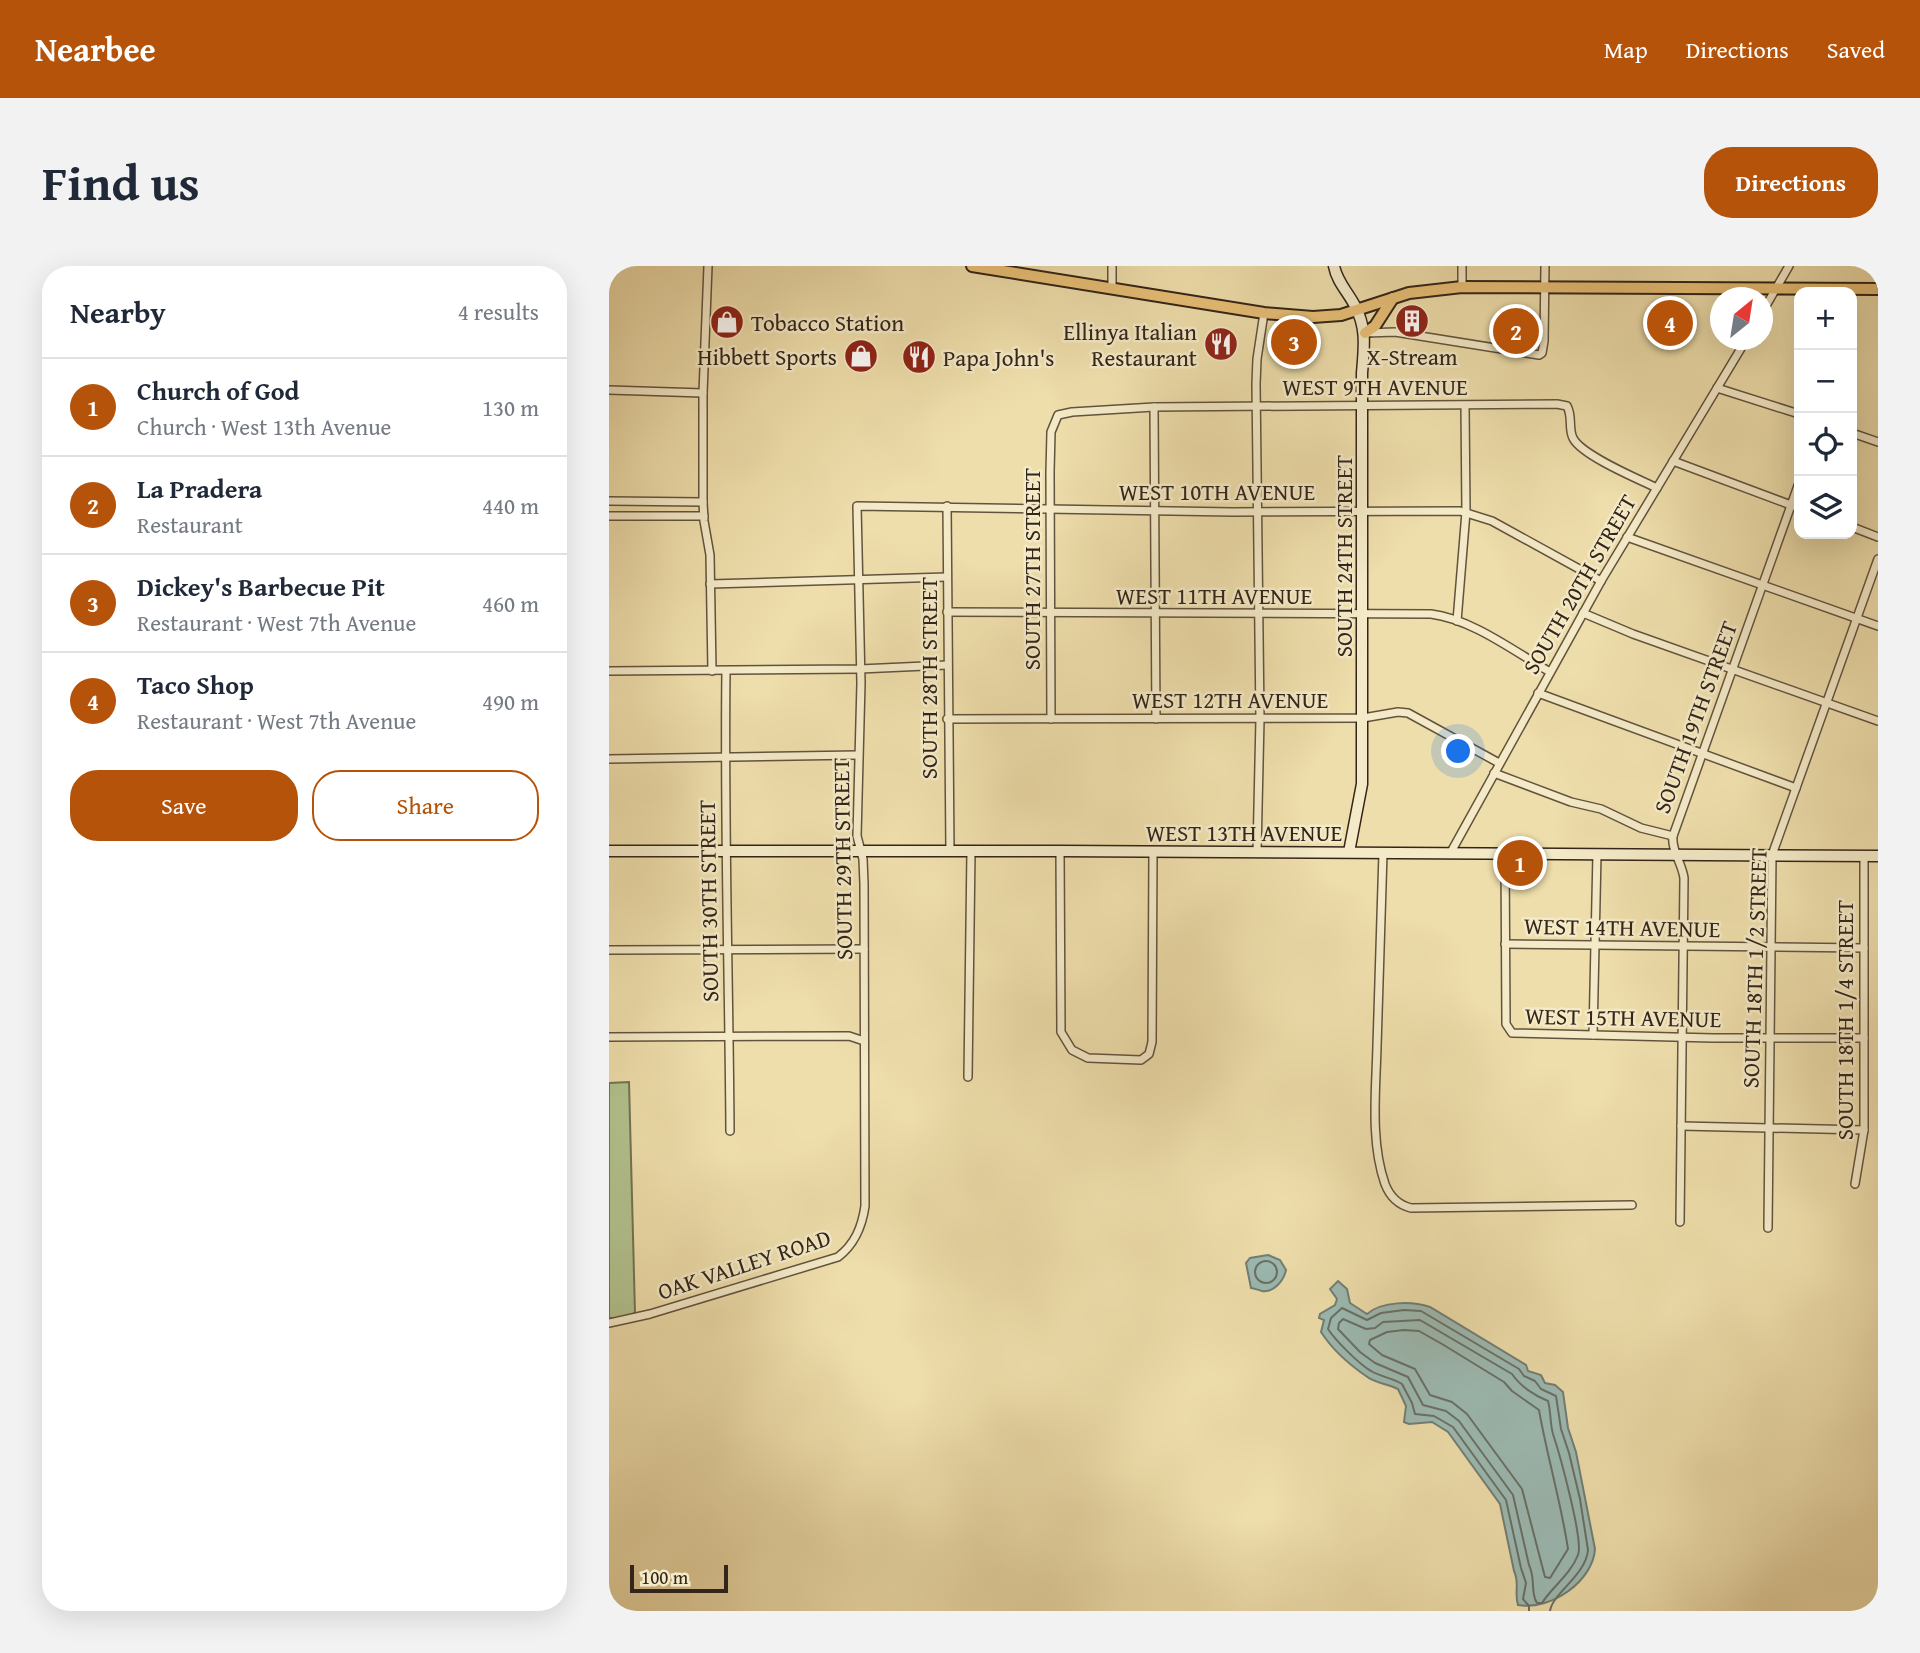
<!DOCTYPE html>
<html lang="en">
<head>
<meta charset="utf-8">
<style>
	:root { --surface:#fff; --page:#f2f2f3; --text:#1f2937; --muted:#747a83; --line:#e0e1e3; --accent:#b45309 }
	body { margin:0; font-family:"Gentium Book Plus",serif; background:var(--page); color:var(--text) }
	.controls { position:absolute; right:21px; top:21px; display:grid; overflow:hidden; border-radius:14px; box-shadow:0 7px 28px #0002 }
	.controls button { width:63px; height:63px; display:grid; place-items:center; padding:0; border:0; border-bottom:2px solid var(--line); background:var(--surface); color:var(--text); font:35px sans-serif }
	.compass { position:absolute; left:1101px; top:21px; width:63px; height:63px; border-radius:50%; background:var(--surface); box-shadow:0 7px 28px #0002; rotate:30deg }
	.scale { position:absolute; left:21px; bottom:18px; width:98px; box-sizing:border-box; padding-left:7px; border:4px solid #332519; border-top:0; font-size:19px; line-height:24px; white-space:nowrap; color:#332519; -webkit-text-stroke:5px #f4eac8; paint-order:stroke }
	.you { position:absolute; left:850px; top:486px; width:24px; height:24px; margin:-18px; border:5px solid #fff; border-radius:50%; background:#1a73e8; box-shadow:0 0 0 10px #1a73e833 }
	.badge { display:grid; place-items:center; width:46px; height:46px; border-radius:50%; background:var(--accent); color:#fff; font-size:23px; font-weight:700 }
	.pin { position:absolute; translate:-50% -50%; border:4px solid #fff; box-shadow:0 2px 7px #0006 }
	.list { margin:0; padding:0; list-style:none }
	h2 { display:flex; justify-content:space-between; align-items:center; height:91px; margin:0; padding:0 28px; font-size:30px }
	h2 small { font-size:23px; font-weight:400; color:var(--muted) }
	.list li { display:grid; grid-template-columns:46px 1fr auto; gap:21px; align-items:center; box-sizing:border-box; height:98px; padding:0 28px; border-top:2px solid var(--line) }
	.list b { display:block; font-size:26px; white-space:nowrap }
	.list p { margin:0; font-size:23px; white-space:nowrap; color:var(--muted) }
	.list em { font-size:23px; font-style:normal; color:var(--muted) }
	.actions { display:flex; gap:14px; padding:21px 28px }
	.actions a { flex:1; padding:16px 0; border:2px solid var(--accent); border-radius:28px; text-align:center; font-size:24px; color:var(--accent) }
	.actions .main { background:var(--accent); color:#fff }
	.icon { flex:none; width:38px; height:38px; fill:none; stroke:currentColor; stroke-width:2; stroke-linecap:round; stroke-linejoin:round }
	.map { position:relative; flex:none; width:1269px; height:1345px; overflow:hidden; border-radius:28px }
	header { display:flex; align-items:center; gap:42px; box-sizing:border-box; height:98px; padding:0 35px; background:var(--accent); color:#fff }
	header strong { font-size:33px }
	nav { display:flex; gap:38px; margin-inline-start:auto; font-size:24px }
	.intro { display:flex; align-items:center; justify-content:space-between; box-sizing:border-box; height:168px; padding:0 42px }
	h1 { margin:0; font-size:49px }
	.button { padding:18px 32px; border-radius:28px; background:var(--accent); color:#fff; font-size:24px; font-weight:700 }
	main { display:flex; gap:42px; padding:0 42px }
	aside { flex:1; background:var(--surface); border-radius:28px; box-shadow:0 7px 28px #0002 }
	.map>svg:first-child { display:block }
	.park { fill:#b2c28e; stroke:#727454; stroke-width:2 }
	.water { fill:#9cbab3; stroke:#727e75; stroke-width:2 }
	.lines { fill:none; stroke-linecap:round; stroke-linejoin:round }
	.shore { stroke:#687066; stroke-width:2 }
	.street-casing { stroke:#62533e; stroke-width:10 }
	.secondary-casing { stroke:#332519; stroke-width:13 }
	.primary-casing { stroke:#332519; stroke-width:14 }
	.street { stroke:#f4eac8; stroke-width:7 }
	.secondary { stroke:#f4eac8; stroke-width:10 }
	.primary { stroke:#e7bf76; stroke-width:10 }
	.labels { text-anchor:middle; dominant-baseline:central; stroke-width:5; stroke-linejoin:round; paint-order:stroke }
	.poi-label { font-size:23px; fill:#332519; stroke:#f4eac8; text-anchor:start }
	.street-label { font-size:23px; fill:#332519; stroke:#f4eac8 }
</style>
</head>
<body>
<header>
<strong>Nearbee</strong>
<nav><a>Map</a><a>Directions</a><a>Saved</a></nav>
</header>
<div class="intro"><h1>Find us</h1><a class="button">Directions</a></div>
<main>
<aside>
<h2>Nearby<small>4 results</small></h2>
<ul class="list">
<li><span class="badge">1</span><div><b>Church of God</b><p>Church · West 13th Avenue</p></div><em>130 m</em></li>
<li><span class="badge">2</span><div><b>La Pradera</b><p>Restaurant</p></div><em>440 m</em></li>
<li><span class="badge">3</span><div><b>Dickey's Barbecue Pit</b><p>Restaurant · West 7th Avenue</p></div><em>460 m</em></li>
<li><span class="badge">4</span><div><b>Taco Shop</b><p>Restaurant · West 7th Avenue</p></div><em>490 m</em></li>
</ul>
<div class="actions"><a class="main">Save</a><a>Share</a></div>
</aside>
<div class="map">
<svg width="1269" height="1345" viewBox="0 0 1269 1345">
	<rect width="100%" height="100%" fill="#eedeab"/>
	<filter id="stains"><feTurbulence type="fractalNoise" baseFrequency=".00286" numOctaves="4"/><feColorMatrix values="0 0 0 0 .2 0 0 0 0 .09 0 0 0 0 .02 0 0 0 .5 -.17"/></filter>
	<radialGradient id="worn" r=".72"><stop offset=".6" stop-color="#630" stop-opacity="0"/><stop offset="1" stop-color="#630" stop-opacity=".3"/></radialGradient>
	<polygon class="park" points="20,816 26,1047 15,1052 0,1052 0,817"/>
	<g class="water">
		<path d="M659,989L671,994L677,1004C675,1014 665,1027 653,1025C649,1024 645,1022 642,1022L637,997L641,992Z"/>
		<path d="M729,1015L738,1023L741,1037L758,1048C773,1035 803,1035 821,1041L917,1099L919,1105L932,1109L936,1117L946,1119L954,1126L959,1162L967,1186L986,1283C984,1315 942,1345 909,1339C905,1327 911,1317 905,1305L891,1238L839,1166L823,1156L800,1158L795,1156L797,1140L789,1123C779,1118 765,1117 757,1110C741,1099 723,1083 712,1066L715,1054L710,1052L711,1048L726,1039L728,1033L721,1023Z"/>
	</g>
	<g class="lines">
		<g class="shore">
			<circle cx="657" cy="1006" r="11"/>
			<path d="M734,1053L757,1063L766,1062L774,1056L811,1054L903,1108C911,1120 926,1130 939,1135C942,1146 941,1158 944,1168C950,1186 975,1275 969,1289C961,1309 944,1320 933,1337H928C921,1327 927,1313 920,1299L904,1229L850,1155L837,1145L814,1139L799,1111L766,1097L751,1086L729,1063L730,1057Z"/>
			<path d="M795,1064L810,1065L833,1078L895,1116L903,1125L930,1144C938,1190 952,1236 959,1283L941,1312L936,1311L913,1223L858,1148L843,1136L821,1129L806,1103L773,1089L760,1078L761,1074L778,1066Z"/>
			<path d="M920,1345V1340L914,1333L917,1317L912,1302L897,1234L844,1161L825,1150L806,1148L803,1137L793,1118C784,1112 772,1111 762,1105C751,1099 726,1074 719,1063L722,1052L733,1042L758,1054L772,1047L795,1044L812,1045L910,1103L915,1110L926,1115L932,1123L947,1130L952,1163L960,1187L971,1233L979,1284C977,1309 943,1328 941,1345"/>
		</g>
		<g class="street-casing">
			<g id="street">
				<polyline points="99,0 94,127 94,236 95,255 101,289 103,405"/>
				<polyline points="503,0 503,23"/>
				<polyline points="853,21 853,0"/>
				<polyline points="1154,45 1180,0"/>
				<polyline points="757,67 786,66 930,89 933,87 935,75 936,0"/>
				<polyline points="1108,122 1190,148"/>
				<polyline points="0,124 94,127"/>
				<polyline points="545,141 547,453"/>
				<polyline points="1243,167 1269,176"/>
				<polyline points="1064,195 1190,242"/>
				<polyline points="0,235 94,236"/>
				<polyline points="338,240 341,585"/>
				<polyline points="0,250 95,250"/>
				<polyline points="1243,261 1269,271"/>
				<polyline points="1018,271 1269,360"/>
				<polyline points="101,318 338,311"/>
				<path d="M338,346L822,348C863,353 906,386 941,406"/>
				<polyline points="974,347 1024,368 1269,455"/>
				<polyline points="848,355 857,246 856,140"/>
				<polyline points="0,405 251,403 338,399"/>
				<path d="M117,405C115,558 120,711 121,865"/>
				<polyline points="929,427 1187,522"/>
				<polyline points="338,453 754,452 789,446 799,447 890,497"/>
				<path d="M442,453L441,206L442,166L449,149L463,146L545,141L948,138L958,140C964,151 959,162 964,172C972,189 1029,213 1048,222"/>
				<polyline points="0,493 249,489"/>
				<polyline points="885,507 962,536 992,543 1032,562 1064,570"/>
				<polyline points="451,585 452,766 463,784 479,792 532,794 540,788 543,776 544,586"/>
				<polyline points="648,586 651,453 647,118 648,93 655,47"/>
				<polyline points="842,586 992,315 1137,74"/>
				<path d="M774,587C772,651 770,715 768,780C767,824 761,875 776,918C781,931 790,939 802,942L1023,939"/>
				<polyline points="896,587 897,758 903,767 1104,772 1255,772"/>
				<polyline points="896,678 1255,682"/>
				<polyline points="0,684 255,683"/>
				<polyline points="984,769 988,588"/>
				<polyline points="0,771 240,770 255,775"/>
				<polyline points="359,811 362,585"/>
				<polyline points="1072,860 1255,864"/>
				<polyline points="1246,918 1255,864 1255,590"/>
				<path d="M1071,956L1075,612C1073,597 1062,584 1064,570L1190,217"/>
				<polyline points="1159,962 1163,589 1269,293"/>
				<path d="M0,1057L41,1048L229,991C246,978 253,961 256,940L255,618L254,593L248,570L252,417L248,240L624,246L851,245L883,255L992,315"/>
			</g>
		</g>
		<g class="secondary-casing">
			<g id="secondary">
				<path d="M725,0C728,16 739,26 746,40C758,62 755,82 753,107V518L740,586"/>
				<polyline points="0,585 451,585 1269,590"/>
			</g>
		</g>
		<g class="primary-casing">
			<g id="primary">
				<polyline points="363,0 655,47 704,51 732,49 800,27 853,21 1269,23"/>
				<polyline points="756,67 766,60 784,32"/>
			</g>
		</g>
		<use href="#street" class="street"/>
		<use href="#secondary" class="secondary"/>
		<use href="#primary" class="primary"/>
	</g>
	<defs>
		<g id="building-disc" transform="scale(1.75)"><circle r="9.5" fill="#8f2418" stroke="#f4eac8"/><path d="M-4-6H4V6H1V3H-1V6H-4ZM-2.5-4.3h1.7v1.8h-1.7ZM.8-4.3h1.7v1.8H.8ZM-2.5-1h1.7V.8h-1.7ZM.8-1h1.7V.8H.8Z" fill="#fff"/></g>
		<g id="shop-disc" transform="scale(1.75)"><circle r="9.5" fill="#8f2418" stroke="#f4eac8"/><path d="M-5-2.5h2.3a2.7 3.5 0 0 1 5.4 0H5L5.5 6h-11ZM-1.5-2.5h3a1.5 2.3 0 0 0-3 0Z" fill="#fff"/></g>
		<g id="restaurant-disc" transform="scale(1.75)"><circle r="9.5" fill="#8f2418" stroke="#f4eac8"/><path d="M-5-6h1v4h1v-4h1v4h1v-4h1v5L-1.5 .5V6h-2V.5L-5-1ZM5-6V6H3V1.5H1.5Q1.5-4 5-6Z" fill="#fff"/></g>
	</defs>
	<g fill-rule="evenodd">
		<use href="#building-disc" x="803" y="55"/>
		<use href="#shop-disc" x="118" y="56"/>
		<use href="#restaurant-disc" x="612" y="78"/>
		<use href="#shop-disc" x="252" y="90"/>
		<use href="#restaurant-disc" x="310" y="91"/>
	</g>
	<g class="labels">
		<g class="poi-label">
			<text x="142" y="56">Tobacco Station</text>
			<text x="588" y="65" text-anchor="end">Ellinya Italian<tspan x="588" dy="26">Restaurant</tspan></text>
			<text x="228" y="90" text-anchor="end">Hibbett Sports</text>
			<text x="803" y="90" text-anchor="middle">X-Stream</text>
			<text x="334" y="91">Papa John's</text>
		</g>
		<g class="street-label">
			<text x="766" y="120">WEST 9TH AVENUE</text>
			<text x="608" y="225">WEST 10TH AVENUE</text>
			<text transform="translate(734 290) rotate(-90)">SOUTH 24TH STREET</text>
			<text transform="translate(422 303) rotate(-90)">SOUTH 27TH STREET</text>
			<text transform="translate(970 318) rotate(-60)">SOUTH 20TH STREET</text>
			<text x="605" y="329">WEST 11TH AVENUE</text>
			<text transform="translate(319 412) rotate(-90)">SOUTH 28TH STREET</text>
			<text x="621" y="433">WEST 12TH AVENUE</text>
			<text transform="translate(1086 451) rotate(-70)">SOUTH 19TH STREET</text>
			<text x="635" y="566">WEST 13TH AVENUE</text>
			<text transform="translate(233 593) rotate(-91)">SOUTH 29TH STREET</text>
			<text transform="translate(99 635) rotate(-91)">SOUTH 30TH STREET</text>
			<text transform="translate(1013 661) rotate(1)">WEST 14TH AVENUE</text>
			<text transform="translate(1145 702) rotate(-88)">SOUTH 18TH 1/2 STREET</text>
			<text transform="translate(1014 751) rotate(1)">WEST 15TH AVENUE</text>
			<text transform="translate(1235 754) rotate(-90)">SOUTH 18TH 1/4 STREET</text>
			<text transform="translate(135 998) rotate(-18)">OAK VALLEY ROAD</text>
		</g>
	</g>
	<rect width="100%" height="100%" filter="url(#stains)"/>
	<rect width="100%" height="100%" fill="url(#worn)"/>
</svg>
<div class="controls">
<button>+</button>
<button>−</button>
<button><svg class="icon" aria-label="locate" viewBox="0 0 24 24"><circle cx="12" cy="12" r="6"/><path d="M12 2v4M12 18v4M2 12h4M18 12h4"/></svg></button>
<button><svg class="icon" aria-label="layers" viewBox="0 0 24 24"><path d="M12 4l9 5-9 5-9-5zM3 14l9 5 9-5"/></svg></button>
</div>
<svg class="compass" viewBox="-18 -18 36 36"><path d="M0-13l5 13h-10z" fill="#e53935"/><path d="M0 13l5-13h-10z" fill="#747a83"/></svg>
<div class="scale">100 m</div>
<div class="you"></div>
<div class="pin badge" style="left:911px;top:597px">1</div>
<div class="pin badge" style="left:907px;top:65px">2</div>
<div class="pin badge" style="left:685px;top:76px">3</div>
<div class="pin badge" style="left:1061px;top:57px">4</div>
</div>
</main>
</body>
</html>
